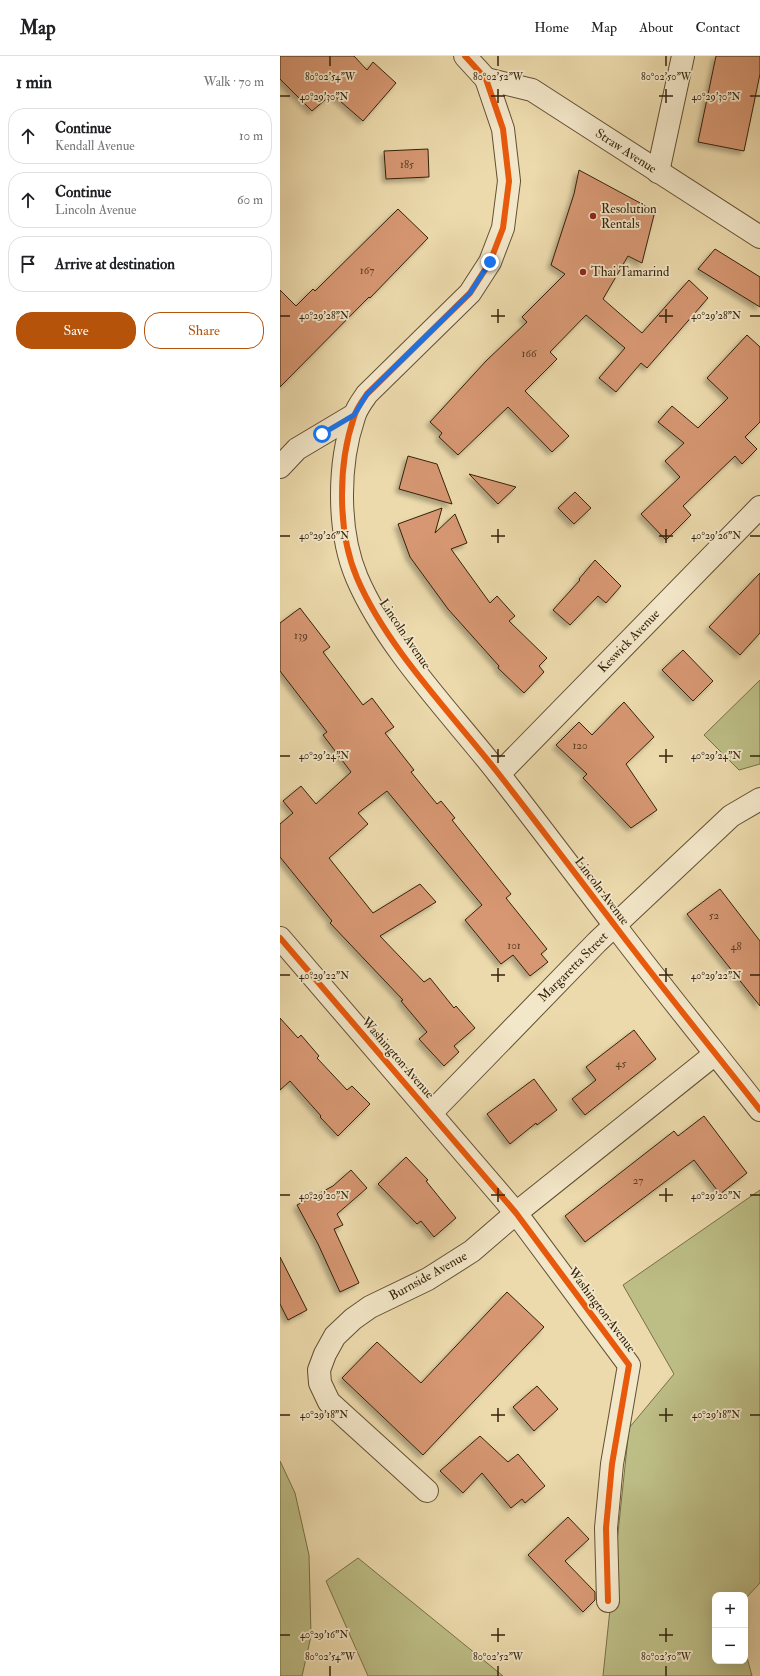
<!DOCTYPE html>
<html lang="en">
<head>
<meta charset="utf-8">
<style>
	:root { --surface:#fff; --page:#f6f6f6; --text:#202124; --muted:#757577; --line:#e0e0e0; --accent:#b45309 }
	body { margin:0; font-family:"IM FELL Double Pica",serif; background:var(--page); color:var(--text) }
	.controls { position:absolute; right:12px; bottom:12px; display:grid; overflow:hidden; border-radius:8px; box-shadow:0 4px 16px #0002 }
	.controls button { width:36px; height:36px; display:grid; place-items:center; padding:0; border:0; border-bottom:1px solid var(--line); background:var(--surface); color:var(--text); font:20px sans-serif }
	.stop { position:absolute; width:12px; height:12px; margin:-9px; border:3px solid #1a73e8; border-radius:50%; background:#fff }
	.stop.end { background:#1a73e8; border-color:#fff; box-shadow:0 1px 4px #0008 }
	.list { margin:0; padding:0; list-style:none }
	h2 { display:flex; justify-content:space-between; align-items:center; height:52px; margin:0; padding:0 16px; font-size:17px }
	h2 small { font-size:13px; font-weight:400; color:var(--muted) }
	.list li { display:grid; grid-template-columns:26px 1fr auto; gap:12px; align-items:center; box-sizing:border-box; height:56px; margin:0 8px 8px; padding:0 8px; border:1px solid var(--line); border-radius:16px }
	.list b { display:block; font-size:15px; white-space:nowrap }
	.list p { margin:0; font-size:13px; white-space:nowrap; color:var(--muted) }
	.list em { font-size:13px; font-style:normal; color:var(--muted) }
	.actions { display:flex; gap:8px; padding:12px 16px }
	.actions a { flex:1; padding:9px 0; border:1px solid var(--accent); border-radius:16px; text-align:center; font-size:14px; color:var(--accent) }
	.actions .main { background:var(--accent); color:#fff }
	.icon { flex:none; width:22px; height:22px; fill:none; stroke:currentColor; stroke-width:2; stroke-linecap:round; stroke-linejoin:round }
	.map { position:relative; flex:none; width:480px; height:1620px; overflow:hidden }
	header { display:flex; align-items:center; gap:24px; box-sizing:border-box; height:56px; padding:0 20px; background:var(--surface); border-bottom:1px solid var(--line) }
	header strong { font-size:19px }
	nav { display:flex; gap:22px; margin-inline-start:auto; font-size:14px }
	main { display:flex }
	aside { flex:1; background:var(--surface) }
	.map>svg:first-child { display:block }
	.green { fill:#bdbe86; stroke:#787048 }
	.building { fill:#d69772; stroke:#34220b; filter:url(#shadow) }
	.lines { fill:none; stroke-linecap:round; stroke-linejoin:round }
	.minor-casing { stroke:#625033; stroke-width:24 }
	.minor { stroke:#f3e7c9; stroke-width:22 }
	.cycleway-casing { stroke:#f3e7c9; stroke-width:8 }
	.cycleway { stroke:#e8590c; stroke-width:6 }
	.route { stroke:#1a73e8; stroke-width:5 }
	.ticks { fill:none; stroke:#34220b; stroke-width:1.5 }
	.poi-dot { fill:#8f2418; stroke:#f3e7c9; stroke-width:1.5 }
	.labels { text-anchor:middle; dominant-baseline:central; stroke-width:3.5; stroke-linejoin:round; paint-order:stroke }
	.number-label { font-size:11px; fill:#5c3f25 }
	.street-label { font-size:13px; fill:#34220b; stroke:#f3e7c9 }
	.poi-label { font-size:13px; fill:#34220b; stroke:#f3e7c9; text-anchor:start }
	.ticks-label { font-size:10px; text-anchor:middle; fill:#34220b; stroke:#f3e7c9; stroke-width:3.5; stroke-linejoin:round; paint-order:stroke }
</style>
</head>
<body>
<header>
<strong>Map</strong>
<nav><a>Home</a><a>Map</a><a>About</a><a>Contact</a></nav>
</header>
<main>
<aside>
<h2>1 min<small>Walk · 70 m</small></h2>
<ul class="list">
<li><svg class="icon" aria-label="ahead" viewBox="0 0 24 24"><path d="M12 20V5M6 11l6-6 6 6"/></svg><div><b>Continue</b><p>Kendall Avenue</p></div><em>10 m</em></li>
<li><svg class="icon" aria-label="ahead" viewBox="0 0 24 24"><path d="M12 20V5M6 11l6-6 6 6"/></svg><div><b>Continue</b><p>Lincoln Avenue</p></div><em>60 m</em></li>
<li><svg class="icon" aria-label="arrive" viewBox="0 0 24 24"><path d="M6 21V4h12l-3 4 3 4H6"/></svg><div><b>Arrive at destination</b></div></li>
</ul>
<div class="actions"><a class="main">Save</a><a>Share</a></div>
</aside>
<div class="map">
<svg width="480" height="1620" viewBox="0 0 480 1620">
	<defs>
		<filter id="shadow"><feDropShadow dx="-3.5" dy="3.5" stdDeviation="2" flood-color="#0004"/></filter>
	</defs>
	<rect width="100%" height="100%" fill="#ecdaac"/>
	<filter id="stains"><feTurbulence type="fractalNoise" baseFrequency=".005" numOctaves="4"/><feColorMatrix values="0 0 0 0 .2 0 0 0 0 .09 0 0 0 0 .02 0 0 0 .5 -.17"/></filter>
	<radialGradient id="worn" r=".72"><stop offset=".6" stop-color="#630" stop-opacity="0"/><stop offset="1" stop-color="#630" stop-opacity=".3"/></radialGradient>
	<g class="green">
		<polygon points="480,624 480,708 459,714 424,679"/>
		<polygon points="480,1134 480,1527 465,1543 465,1539 435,1539 435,1605 465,1605 465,1594 472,1620 323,1620 349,1372 394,1318 343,1229"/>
		<polygon points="0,1405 15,1437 29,1499 31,1580 22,1620 0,1620"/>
		<polygon points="78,1502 223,1620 88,1620 46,1525"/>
	</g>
	<g class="building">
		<polygon points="0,0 74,0 87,14 93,6 116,27 83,65 52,38 32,55 0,23"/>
		<polygon points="436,0 480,0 480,18 464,95 418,86"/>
		<polygon points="148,93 149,121 106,123 104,95"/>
		<polygon points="299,114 375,155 362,207 348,200 323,243 362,277 409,224 428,242 367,312 361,307 336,336 319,322 345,292 306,259 270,296 277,303 245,335 289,380 272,396 228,351 178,399 159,381 162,377 150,366 206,305 247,266 242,261 285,218 271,209 294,138"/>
		<polygon points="118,153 148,182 90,242 89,241 0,331 0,234 16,250 33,233 35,235"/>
		<polygon points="435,193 480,221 480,251 418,213"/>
		<polygon points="467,279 480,291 480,366 465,381 477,393 462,408 455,400 403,450 411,459 386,484 361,458 400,421 385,405 404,387 378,366 392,350 418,372 448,342 427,322"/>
		<polygon points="128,400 157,408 172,448 119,433"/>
		<polygon points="189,418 236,431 218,448"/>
		<polygon points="295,436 311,452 294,468 278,452"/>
		<polygon points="162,452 155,477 175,458 187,487 171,493 210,547 217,540 235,560 229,565 267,602 259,610 264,616 244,637 218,612 219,610 168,553 130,501 118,468"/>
		<polygon points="315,504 341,530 326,547 318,540 290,569 273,554 300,524 299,523"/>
		<polygon points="480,517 480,577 460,599 429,571"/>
		<polygon points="20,552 50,591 43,596 83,649 92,642 114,671 105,677 134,714 131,716 157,748 161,745 175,762 172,764 231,838 226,842 267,893 261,898 268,906 250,920 233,899 221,908 185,864 202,849 107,735 78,757 88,768 49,802 93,857 140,828 156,846 100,880 144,926 150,922 174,952 176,950 195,972 174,990 179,996 164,1010 139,983 147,976 121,945 123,944 50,867 52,865 0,801 0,768 13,757 3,745 21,730 36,748 71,716 43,679 47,676 0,615 0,567"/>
		<polygon points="403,594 433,625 413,645 382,614"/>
		<polygon points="344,646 374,681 346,708 377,754 351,772 303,722 307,718 276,689 299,666 312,679"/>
		<polygon points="440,833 480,885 480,950 407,858"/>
		<polygon points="0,962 18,982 21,979 39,1000 37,1002 67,1034 72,1030 90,1048 58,1080 40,1061 41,1060 10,1025 0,1034"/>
		<polygon points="354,974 376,1003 305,1059 292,1043 316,1024 306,1011"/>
		<polygon points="254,1023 277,1054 257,1069 256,1067 230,1088 207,1058"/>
		<polygon points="424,1060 467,1117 440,1138 414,1104 305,1186 285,1160 394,1075 398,1080"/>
		<polygon points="126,1101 148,1124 146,1125 176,1162 154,1181 141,1165 137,1168 98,1128"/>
		<polygon points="71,1114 87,1132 57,1158 63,1169 54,1173 79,1227 60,1236 38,1188 17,1149 53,1130"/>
		<polygon points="0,1201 27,1254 8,1264 0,1248"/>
		<polygon points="227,1236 264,1271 143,1399 62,1322 97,1286 141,1327"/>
		<polygon points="257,1330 278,1353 254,1375 233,1351"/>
		<polygon points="200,1380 228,1406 238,1398 265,1430 245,1447 242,1443 231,1452 202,1417 183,1437 160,1415"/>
		<polygon points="288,1461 309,1483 285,1505 315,1536 315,1544 303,1556 248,1499"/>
	</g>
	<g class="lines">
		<g class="minor-casing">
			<g id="minor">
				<path d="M185,0L206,23L223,73L229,125L223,172L210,206L190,237L87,338C82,345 76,353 74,361C58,408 57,475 77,522C107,592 171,657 218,717C258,768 297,820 336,871C383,933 432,993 480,1054"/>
				<polyline points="206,23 252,34 480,181"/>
				<polyline points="378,116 403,0"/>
				<polyline points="0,411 17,393 74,359"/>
				<polyline points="219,718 480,451"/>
				<polyline points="0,882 236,1157 349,1309 332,1408 326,1472 328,1545"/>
				<polyline points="151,1057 317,886 451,760 480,743"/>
				<polyline points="147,1435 49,1346 40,1327 39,1314 45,1298 55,1280 73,1263 90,1251 148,1223 192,1195 236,1157 435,998"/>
			</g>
		</g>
		<use href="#minor" class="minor"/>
		<g class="cycleway-casing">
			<g id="cycleway">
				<path d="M185,0L206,23L223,73L229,125L223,172L210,206L190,237L87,338C82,345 76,353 74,361C58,408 57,475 77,522C107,592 171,657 218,717C258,768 297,820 336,871C383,933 432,993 480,1054"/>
				<polyline points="0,882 236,1157 349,1309 332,1408 326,1472 328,1545"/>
			</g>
		</g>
		<use href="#cycleway" class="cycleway"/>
	</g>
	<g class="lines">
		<polyline class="route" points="42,378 74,359 87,338 190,237 210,206"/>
	</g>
	<path class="ticks" d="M50,0V10M218,0V10M386,0V10M218,33V47M386,33V47M0,40H10M211,40H225M379,40H393M470,40H480M218,253V267M386,253V267M0,260H10M211,260H225M379,260H393M470,260H480M218,473V487M386,473V487M0,480H10M211,480H225M379,480H393M470,480H480M218,693V707M386,693V707M0,700H10M211,700H225M379,700H393M470,700H480M218,912V926M386,912V926M0,919H10M211,919H225M379,919H393M470,919H480M218,1132V1146M386,1132V1146M0,1139H10M211,1139H225M379,1139H393M470,1139H480M218,1352V1366M386,1352V1366M0,1359H10M211,1359H225M379,1359H393M470,1359H480M218,1572V1586M386,1572V1586M0,1579H10M211,1579H225M379,1579H393M50,1610V1620M218,1610V1620M386,1610V1620"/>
	<g class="poi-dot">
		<circle cx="313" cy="160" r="4"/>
		<circle cx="303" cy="216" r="4"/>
	</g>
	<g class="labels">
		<g class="number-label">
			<text x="127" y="108">185</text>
			<text x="87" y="214">167</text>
			<text x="249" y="297">166</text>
			<text x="21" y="579">139</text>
			<text x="300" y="689">120</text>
			<text x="434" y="859">52</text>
			<text x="234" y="889">101</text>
			<text x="456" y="890">48</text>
			<text x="341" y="1007">45</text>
			<text x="358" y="1124">27</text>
		</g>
		<g class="street-label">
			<text transform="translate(346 95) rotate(33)">Straw Avenue</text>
			<text transform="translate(125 578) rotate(56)">Lincoln Avenue</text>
			<text transform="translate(349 585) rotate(-46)">Keswick Avenue</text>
			<text transform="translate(322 835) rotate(53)">Lincoln Avenue</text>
			<text transform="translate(293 911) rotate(-45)">Margaretta Street</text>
			<text transform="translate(118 1002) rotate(49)">Washington Avenue</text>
			<text transform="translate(148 1220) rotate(-29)">Burnside Avenue</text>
			<text transform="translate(322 1254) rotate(53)">Washington Avenue</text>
		</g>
		<g class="poi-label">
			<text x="321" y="153">Resolution<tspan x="321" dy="15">Rentals</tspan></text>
			<text x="311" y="216">Thai Tamarind</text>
		</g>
	</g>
	<g class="ticks-label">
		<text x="50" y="24">80°02'54"W</text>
		<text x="218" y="24">80°02'52"W</text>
		<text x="386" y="24">80°02'50"W</text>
		<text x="44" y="44">40°29'30"N</text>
		<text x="436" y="44">40°29'30"N</text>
		<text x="44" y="263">40°29'28"N</text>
		<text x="436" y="263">40°29'28"N</text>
		<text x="44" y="483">40°29'26"N</text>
		<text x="436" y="483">40°29'26"N</text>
		<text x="44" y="703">40°29'24"N</text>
		<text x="436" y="703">40°29'24"N</text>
		<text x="44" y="923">40°29'22"N</text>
		<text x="436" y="923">40°29'22"N</text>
		<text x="44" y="1143">40°29'20"N</text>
		<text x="436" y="1143">40°29'20"N</text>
		<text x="44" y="1362">40°29'18"N</text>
		<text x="436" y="1362">40°29'18"N</text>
		<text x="44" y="1582">40°29'16"N</text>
		<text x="50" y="1604">80°02'54"W</text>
		<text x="218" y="1604">80°02'52"W</text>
		<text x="386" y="1604">80°02'50"W</text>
	</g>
	<rect width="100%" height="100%" filter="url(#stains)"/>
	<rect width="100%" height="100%" fill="url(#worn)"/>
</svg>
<div class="controls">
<button>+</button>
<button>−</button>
</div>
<div class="stop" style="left:42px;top:378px"></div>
<div class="stop end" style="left:210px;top:206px"></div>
</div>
</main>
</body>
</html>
